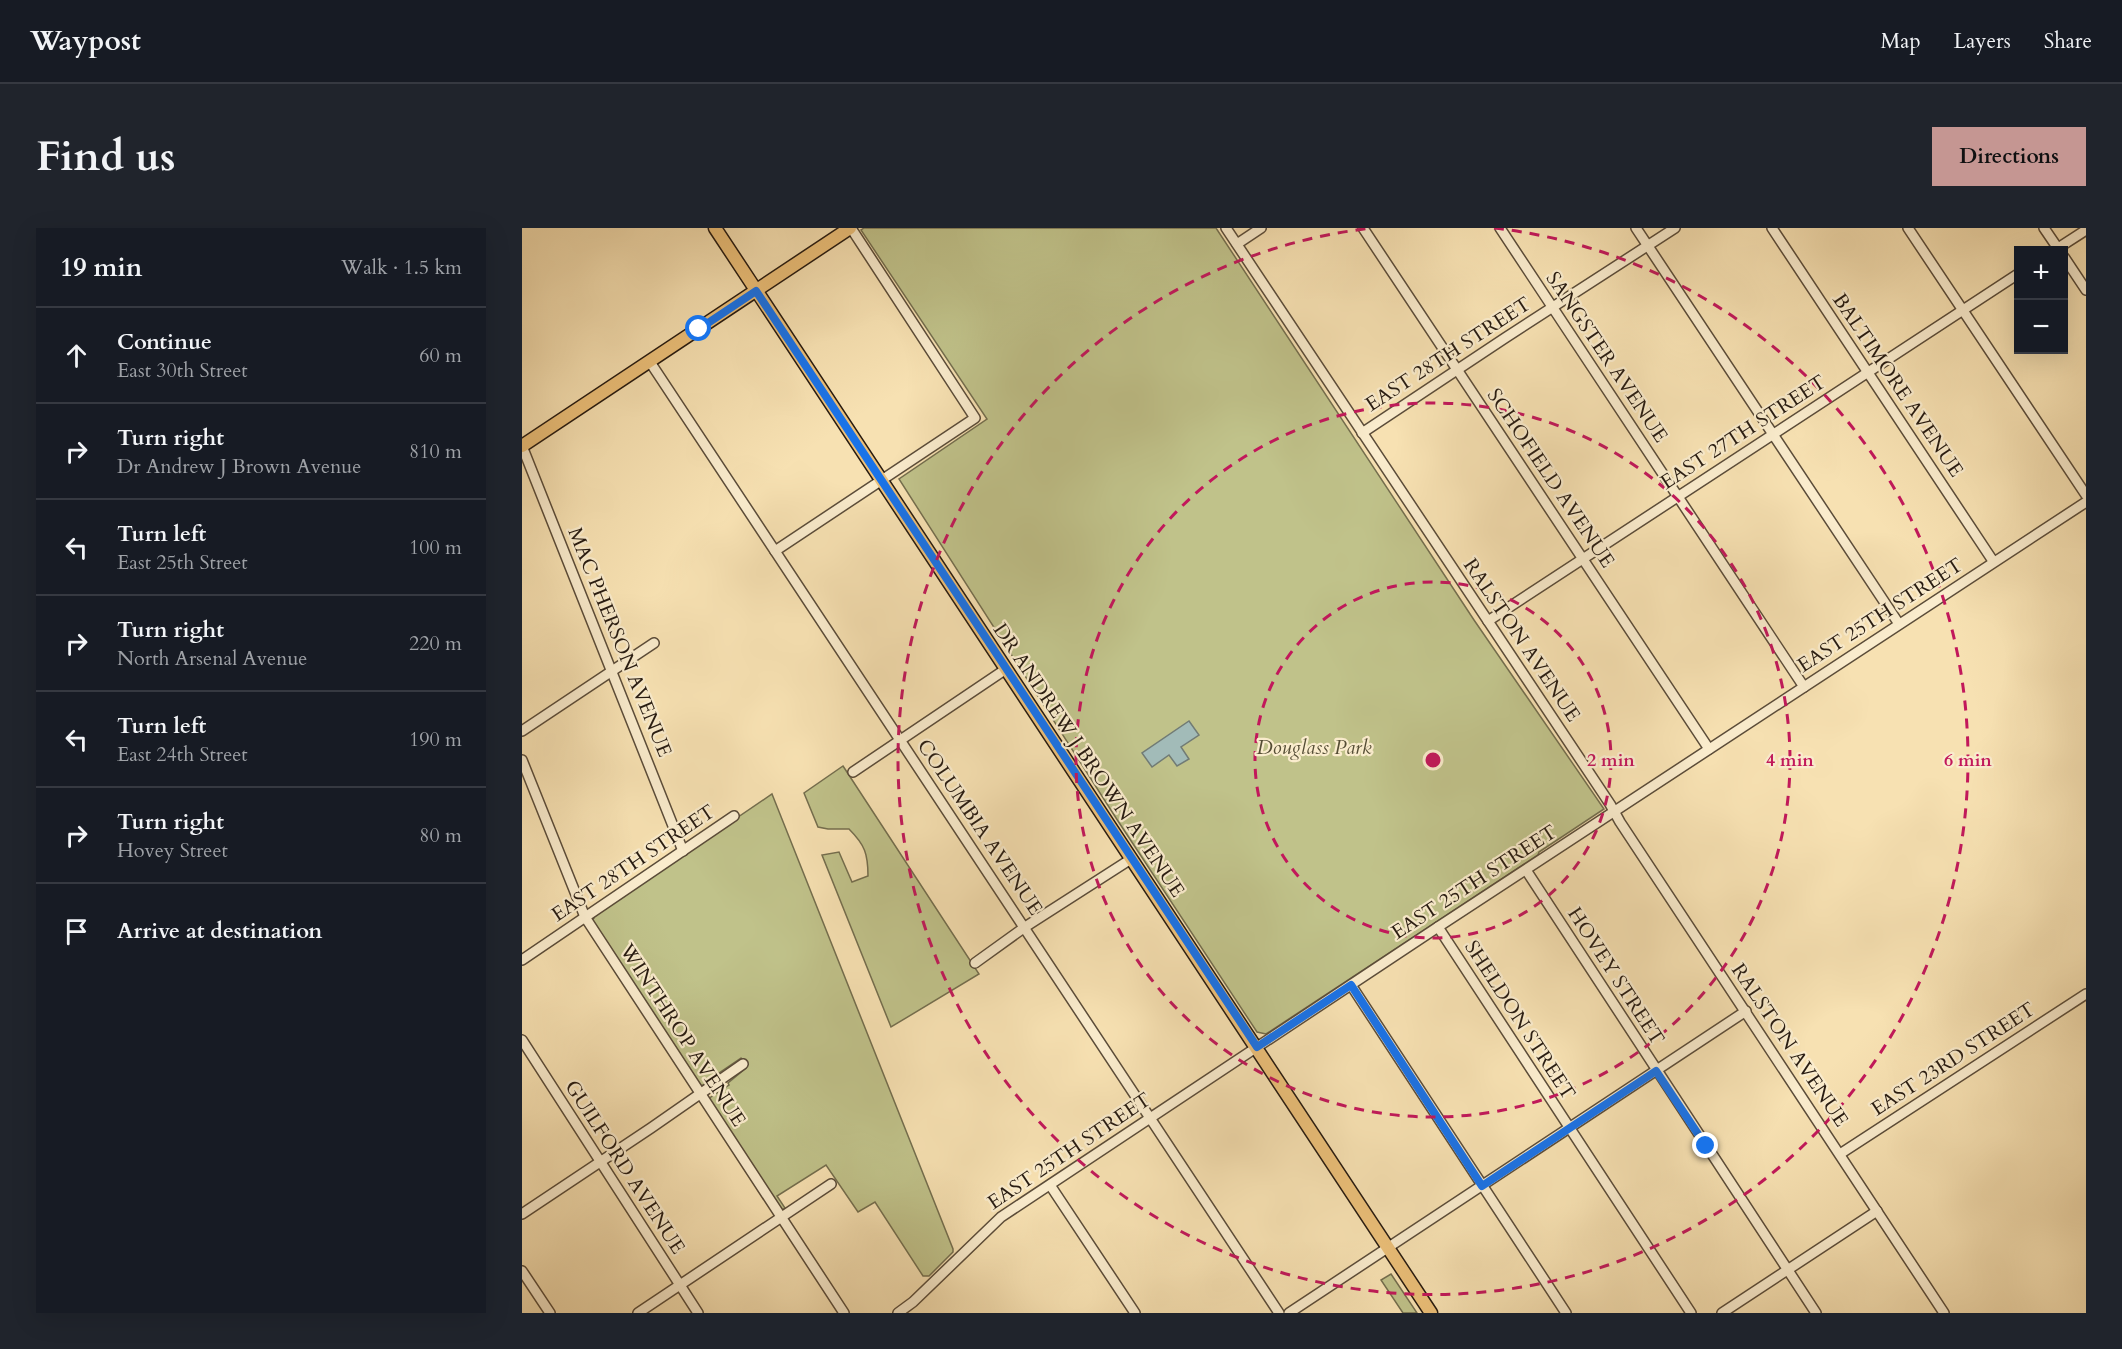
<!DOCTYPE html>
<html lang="en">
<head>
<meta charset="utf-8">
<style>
	:root { --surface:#171b24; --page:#20242c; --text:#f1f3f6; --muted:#9ea1a6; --line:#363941; --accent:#c59692 }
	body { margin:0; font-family:Cardo,serif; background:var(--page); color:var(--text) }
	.controls { position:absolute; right:18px; top:18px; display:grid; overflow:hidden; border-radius:0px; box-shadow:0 6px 24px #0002 }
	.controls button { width:54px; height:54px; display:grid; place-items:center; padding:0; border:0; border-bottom:2px solid var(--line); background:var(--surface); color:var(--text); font:30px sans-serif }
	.stop { position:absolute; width:18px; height:18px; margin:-14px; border:4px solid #1a73e8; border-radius:50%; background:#fff }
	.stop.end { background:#1a73e8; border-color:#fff; box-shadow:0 2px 6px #0008 }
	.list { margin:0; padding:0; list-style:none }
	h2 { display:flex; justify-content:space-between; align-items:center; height:78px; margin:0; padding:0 24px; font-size:26px }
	h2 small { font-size:20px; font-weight:400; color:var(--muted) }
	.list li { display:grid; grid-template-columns:39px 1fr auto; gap:18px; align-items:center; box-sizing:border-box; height:96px; padding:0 24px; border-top:2px solid var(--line) }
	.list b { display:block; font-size:22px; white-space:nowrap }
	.list p { margin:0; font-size:20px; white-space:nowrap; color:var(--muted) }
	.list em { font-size:20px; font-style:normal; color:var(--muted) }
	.icon { flex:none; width:33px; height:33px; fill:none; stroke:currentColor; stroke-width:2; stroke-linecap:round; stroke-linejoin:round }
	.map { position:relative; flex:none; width:1564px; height:1085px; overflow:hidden; border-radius:0px }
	header { display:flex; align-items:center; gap:36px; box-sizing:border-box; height:84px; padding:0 30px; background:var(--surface); border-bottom:2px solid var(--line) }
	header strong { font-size:28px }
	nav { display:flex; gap:33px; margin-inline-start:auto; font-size:21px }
	.intro { display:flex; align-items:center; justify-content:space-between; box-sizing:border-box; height:144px; padding:0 36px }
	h1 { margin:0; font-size:42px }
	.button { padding:15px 27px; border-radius:0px; background:var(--accent); color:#111; font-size:21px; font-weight:700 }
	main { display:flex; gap:36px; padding:0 36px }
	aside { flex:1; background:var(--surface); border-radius:0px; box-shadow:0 6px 24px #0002 }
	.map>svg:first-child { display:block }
	.green { fill:#c0c28a; stroke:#746e4e; stroke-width:1.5 }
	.water { fill:#a2bbb8; stroke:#717b75; stroke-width:1.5 }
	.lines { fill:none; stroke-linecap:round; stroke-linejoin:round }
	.minor-casing { stroke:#5b4c39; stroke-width:12 }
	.major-casing { stroke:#271b11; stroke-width:15 }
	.minor { stroke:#faeccd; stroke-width:9 }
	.major { stroke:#ecc079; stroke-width:12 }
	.route { stroke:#1a73e8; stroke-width:8 }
	.ring { fill:none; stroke:#c2185b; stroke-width:3; stroke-dasharray:10 8 }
	.labels { text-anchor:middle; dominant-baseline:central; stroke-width:4.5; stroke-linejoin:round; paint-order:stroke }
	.street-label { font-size:20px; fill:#271b11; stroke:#faeccd }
	.park-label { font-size:20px; font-style:italic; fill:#554d35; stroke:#faeccd }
	.centre { fill:#c2185b; stroke:#faeccd; stroke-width:3 }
	.ring-label { font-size:18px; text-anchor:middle; font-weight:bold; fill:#c2185b; stroke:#faeccd; stroke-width:4.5; stroke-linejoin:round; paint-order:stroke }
</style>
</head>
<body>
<header>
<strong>Waypost</strong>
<nav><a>Map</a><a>Layers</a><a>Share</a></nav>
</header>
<div class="intro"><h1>Find us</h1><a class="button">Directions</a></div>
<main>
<aside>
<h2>19 min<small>Walk · 1.5 km</small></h2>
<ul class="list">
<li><svg class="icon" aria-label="ahead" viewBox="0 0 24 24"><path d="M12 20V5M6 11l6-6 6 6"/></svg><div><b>Continue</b><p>East 30th Street</p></div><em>60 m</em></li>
<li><svg class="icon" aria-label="right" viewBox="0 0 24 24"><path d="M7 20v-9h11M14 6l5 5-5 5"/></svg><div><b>Turn right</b><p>Dr Andrew J Brown Avenue</p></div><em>810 m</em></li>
<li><svg class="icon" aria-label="left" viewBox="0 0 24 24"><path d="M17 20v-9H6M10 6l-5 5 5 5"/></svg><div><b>Turn left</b><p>East 25th Street</p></div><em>100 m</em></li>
<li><svg class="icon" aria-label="right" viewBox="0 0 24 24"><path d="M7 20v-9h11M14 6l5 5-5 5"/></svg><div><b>Turn right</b><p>North Arsenal Avenue</p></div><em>220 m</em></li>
<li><svg class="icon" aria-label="left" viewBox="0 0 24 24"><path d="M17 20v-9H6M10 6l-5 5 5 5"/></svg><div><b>Turn left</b><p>East 24th Street</p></div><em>190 m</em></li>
<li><svg class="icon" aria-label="right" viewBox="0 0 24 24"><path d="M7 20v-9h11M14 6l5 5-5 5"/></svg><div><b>Turn right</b><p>Hovey Street</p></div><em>80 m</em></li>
<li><svg class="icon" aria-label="arrive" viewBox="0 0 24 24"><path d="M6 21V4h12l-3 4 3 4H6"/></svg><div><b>Arrive at destination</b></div></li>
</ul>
</aside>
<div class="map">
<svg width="1564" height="1085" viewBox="0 0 1564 1085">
	<rect width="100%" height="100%" fill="#f7e1b2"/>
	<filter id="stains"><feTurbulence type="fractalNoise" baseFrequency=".00333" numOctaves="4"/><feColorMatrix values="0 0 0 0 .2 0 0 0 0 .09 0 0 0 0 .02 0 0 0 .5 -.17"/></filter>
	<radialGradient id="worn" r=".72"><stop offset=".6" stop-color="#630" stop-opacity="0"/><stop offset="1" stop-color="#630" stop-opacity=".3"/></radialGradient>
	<g class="green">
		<polygon points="342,0 694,0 952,392 1082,581 1017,624 1016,627 744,806 735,804 594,590 377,251 465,191 339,2"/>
		<path d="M321,538L457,746L369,799L300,627L317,624L330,654L346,648C346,626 343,617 327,601H306L296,599L282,565Z"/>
		<polygon points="250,566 431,1021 431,1024 407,1048 401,1048 353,974 336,984 304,937 255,968 263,980 259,983 186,871 207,857 206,855 224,840 219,830 188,851 190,853 179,858 70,692 72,690 71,688"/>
		<polygon points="869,1046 895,1085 881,1085 859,1052"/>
	</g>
	<polygon class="water" points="667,493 677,507 659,519 667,531 655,538 647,527 630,539 620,525"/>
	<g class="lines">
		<g class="minor-casing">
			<g id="minor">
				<polyline points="704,0 1088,576 1098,594 1422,1085"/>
				<polyline points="841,0 1187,521"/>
				<polyline points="978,0 1282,459"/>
				<polyline points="1114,0 1377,396"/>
				<polyline points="1250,0 1471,333"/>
				<polyline points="1386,0 1564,267"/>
				<polyline points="1522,0 1537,22"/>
				<polyline points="715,16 739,0"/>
				<polyline points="1533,22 1564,2"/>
				<polyline points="1542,29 1564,62"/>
				<polyline points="128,134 757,1085"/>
				<polyline points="840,205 983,110 1153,0"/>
				<polyline points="0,218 161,623"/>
				<polyline points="253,323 453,190 329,0"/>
				<polyline points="966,393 1496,46"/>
				<polyline points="0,503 132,415"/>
				<polyline points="0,532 63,689 322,1085"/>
				<polyline points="331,544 484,441"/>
				<polyline points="1004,642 1294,1085"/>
				<polyline points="916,699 1169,1085"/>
				<polyline points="0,732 212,588"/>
				<polyline points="453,735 503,699 609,631"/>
				<polyline points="829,757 1044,1085"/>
				<polyline points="0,812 176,1085"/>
				<polyline points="1318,926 1564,766"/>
				<polyline points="528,957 613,1085"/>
				<polyline points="0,986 129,900 221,836"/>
				<polyline points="0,1043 28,1085"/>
				<polyline points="116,1085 309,956"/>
				<polyline points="376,1085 391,1074 479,989 916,699 1564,274"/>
				<polyline points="767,1085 1224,783"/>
				<polyline points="1200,1085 1355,983"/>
			</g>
		</g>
		<g class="major-casing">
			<g id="major">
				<polyline points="193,0 909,1085"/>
				<polyline points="0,218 328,0"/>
			</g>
		</g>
		<use href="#minor" class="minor"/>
		<use href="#major" class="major"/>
	</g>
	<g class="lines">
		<polyline class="route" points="177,101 234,63 735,819 829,757 960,958 1134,843 1184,918"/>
	</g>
	<g class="ring">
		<circle cx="911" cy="532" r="178"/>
		<circle cx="911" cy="532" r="357"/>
		<path d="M972 0A535 535 0 1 1 850 0"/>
	</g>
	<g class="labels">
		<g class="street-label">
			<text transform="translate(926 126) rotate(-33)">EAST 28TH STREET</text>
			<text transform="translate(1085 129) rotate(56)">SANGSTER AVENUE</text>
			<text transform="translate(1376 157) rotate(56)">BALTIMORE AVENUE</text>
			<text transform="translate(1221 204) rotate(-33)">EAST 27TH STREET</text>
			<text transform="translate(1029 250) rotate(56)">SCHOFIELD AVENUE</text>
			<text transform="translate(1358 387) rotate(-33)">EAST 25TH STREET</text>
			<text transform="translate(1000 412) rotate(56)">RALSTON AVENUE</text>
			<text transform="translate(98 414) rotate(68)">MAC PHERSON AVENUE</text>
			<text transform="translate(567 532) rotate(56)">DR ANDREW J BROWN AVENUE</text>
			<text transform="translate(458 599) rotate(56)">COLUMBIA AVENUE</text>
			<text transform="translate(111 635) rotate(-34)">EAST 28TH STREET</text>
			<text transform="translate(952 654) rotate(-33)">EAST 25TH STREET</text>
			<text transform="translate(1094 748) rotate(57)">HOVEY STREET</text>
			<text transform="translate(998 792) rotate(57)">SHELDON STREET</text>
			<text transform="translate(161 807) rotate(57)">WINTHROP AVENUE</text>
			<text transform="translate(1268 817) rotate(56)">RALSTON AVENUE</text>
			<text transform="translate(1431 831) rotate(-33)">EAST 23RD STREET</text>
			<text transform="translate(547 923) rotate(-34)">EAST 25TH STREET</text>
			<text transform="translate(103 939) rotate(57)">GUILFORD AVENUE</text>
		</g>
		<g class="park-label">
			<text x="792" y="519">Douglass Park</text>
		</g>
	</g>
	<circle cx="911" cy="532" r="9" class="centre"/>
	<g class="ring-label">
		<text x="1089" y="538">2 min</text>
		<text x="1268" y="538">4 min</text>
		<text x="1446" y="538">6 min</text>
	</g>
	<rect width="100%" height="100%" filter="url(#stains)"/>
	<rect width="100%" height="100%" fill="url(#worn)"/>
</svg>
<div class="controls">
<button>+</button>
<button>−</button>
</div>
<div class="stop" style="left:177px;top:101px"></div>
<div class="stop end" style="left:1184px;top:918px"></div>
</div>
</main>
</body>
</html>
